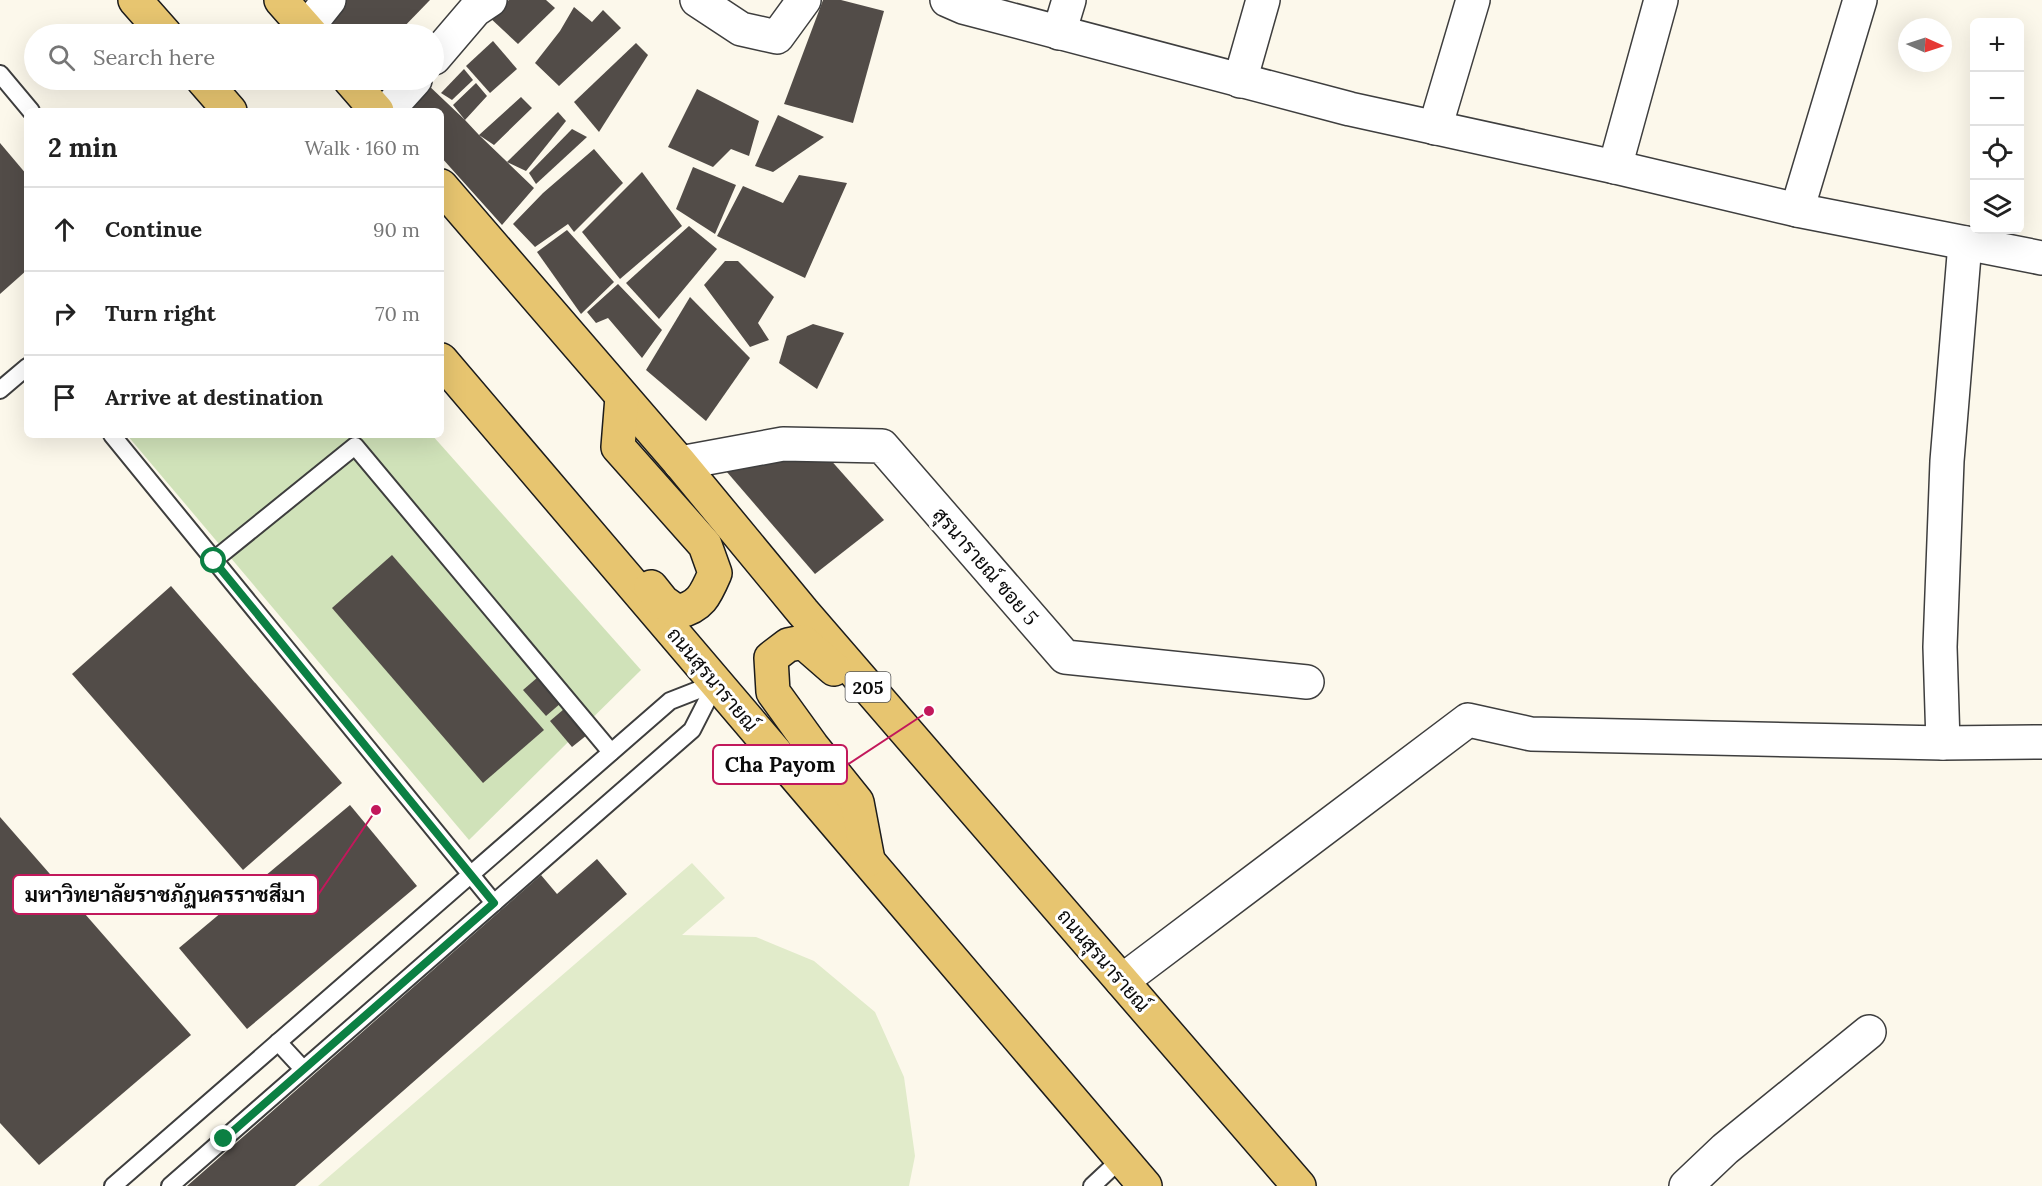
<!DOCTYPE html>
<html lang="en">
<head>
<meta charset="utf-8">
<style>
	:root { --surface:#fff; --page:#f2f2f2; --text:#222; --muted:#767676; --line:#e0e0e0 }
	body { margin:0; font-family:Lora,Sarabun,serif; background:var(--page); color:var(--text) }
	.controls { position:absolute; right:18px; top:18px; display:grid; overflow:hidden; border-radius:9px; box-shadow:0 6px 24px #0002 }
	.controls button { width:54px; height:54px; display:grid; place-items:center; padding:0; border:0; border-bottom:2px solid var(--line); background:var(--surface); color:var(--text); font:30px sans-serif }
	.compass { position:absolute; left:1898px; top:18px; width:54px; height:54px; border-radius:50%; background:var(--surface); box-shadow:0 6px 24px #0002; rotate:93deg }
	.stop { position:absolute; width:18px; height:18px; margin:-14px; border:4px solid #0b8043; border-radius:50%; background:#fff }
	.stop.end { background:#0b8043; border-color:#fff; box-shadow:0 2px 6px #0008 }
	.list { margin:0; padding:0; list-style:none }
	h2 { display:flex; justify-content:space-between; align-items:center; height:78px; margin:0; padding:0 24px; font-size:26px }
	h2 small { font-size:20px; font-weight:400; color:var(--muted) }
	.list li { display:grid; grid-template-columns:39px 1fr auto; gap:18px; align-items:center; box-sizing:border-box; height:84px; padding:0 24px; border-top:2px solid var(--line) }
	.list b { display:block; font-size:22px; white-space:nowrap }
	.list em { font-size:20px; font-style:normal; color:var(--muted) }
	.icon { flex:none; width:33px; height:33px; fill:none; stroke:currentColor; stroke-width:2; stroke-linecap:round; stroke-linejoin:round }
	.map { position:relative; flex:none; width:2042px; height:1186px; overflow:hidden }
	.search { position:absolute; background:var(--surface); box-shadow:0 6px 24px #0002; left:24px; top:24px; width:420px; height:66px; display:flex; align-items:center; gap:15px; box-sizing:border-box; padding:0 21px; border-radius:33px; color:var(--muted); font-size:22px }
	.panel { position:absolute; background:var(--surface); box-shadow:0 6px 24px #0002; left:24px; top:108px; width:420px; height:330px; border-radius:9px }
	.map>svg:first-child { display:block }
	.green { fill:#d0e2b9 }
	.pitch { fill:#e1ebca }
	.building { fill:#524c48 }
	.lines { fill:none; stroke-linecap:round; stroke-linejoin:round }
	.lane-casing { stroke:#3e3e3e; stroke-width:20 }
	.street-casing { stroke:#3e3e3e; stroke-width:36 }
	.primary-casing { stroke:#1c1c1c; stroke-width:36 }
	.lane { stroke:#fff; stroke-width:16 }
	.street { stroke:#fff; stroke-width:33 }
	.primary { stroke:#e7c570; stroke-width:33 }
	.route { stroke:#0b8043; stroke-width:8 }
	.labels { text-anchor:middle; dominant-baseline:central; stroke-width:6; stroke-linejoin:round; paint-order:stroke }
	.shield { fill:#fff; stroke:#545454; stroke-width:1.5 }
	.shield-label { font-size:18px; font-weight:bold; fill:#0b0b0b }
	.street-label { font-size:20px; fill:#0b0b0b; stroke:#fff }
	.leader { fill:none; stroke:#c2185b; stroke-width:2 }
	.callout-dot { fill:#c2185b; stroke:#fff; stroke-width:2 }
	.callout { fill:#fff; stroke:#c2185b; stroke-width:2 }
	.callout-label { font-size:21px; text-anchor:middle; font-weight:bold; fill:#0b0b0b }
</style>
</head>
<body>
<div class="map">
<svg width="2042" height="1186" viewBox="0 0 2042 1186">
	<rect width="100%" height="100%" fill="#fcf8eb"/>
	<polygon class="green" points="127,435 432,435 641,670 469,840"/>
	<polygon class="pitch" points="692,863 725,898 682,935 756,937 814,961 875,1012 904,1077 915,1156 909,1186 318,1186"/>
	<g class="building">
		<polygon points="341,0 430,0 397,34 342,34 325,19"/>
		<polygon points="509,0 546,0 555,8 518,44 488,16"/>
		<polygon points="823,0 841,0 884,11 853,123 784,104"/>
		<polygon points="574,7 592,22 603,10 621,28 559,86 535,63 560,31"/>
		<polygon points="493,41 517,69 490,93 466,66"/>
		<polygon points="636,43 648,55 599,132 574,102"/>
		<polygon points="464,69 473,80 452,100 441,93"/>
		<polygon points="426,83 465,120 453,105 476,83 487,96 465,120 479,135 521,97 532,108 494,145 479,135 534,188 502,225 441,157 441,111 399,111"/>
		<polygon points="697,89 759,121 749,156 731,149 713,167 668,147"/>
		<polygon points="558,112 566,121 526,171 507,162"/>
		<polygon points="778,115 824,137 773,172 755,166"/>
		<polygon points="572,129 587,137 536,184 529,173"/>
		<polygon points="0,143 27,175 27,270 0,294"/>
		<polygon points="594,149 623,183 574,232 568,224 535,247 513,224 543,193"/>
		<polygon points="693,167 736,185 715,234 676,209"/>
		<polygon points="642,172 682,226 620,279 582,232"/>
		<polygon points="799,175 847,183 805,278 717,236 743,186 783,203"/>
		<polygon points="689,226 717,249 659,319 626,283"/>
		<polygon points="567,230 614,282 581,314 537,252"/>
		<polygon points="725,261 738,261 774,297 758,323 769,340 750,347 704,285"/>
		<polygon points="618,284 662,330 642,358 608,318 596,323 587,312"/>
		<polygon points="690,297 750,358 706,421 646,370"/>
		<polygon points="813,324 844,333 817,389 779,363 787,336"/>
		<polygon points="828,457 884,520 815,574 720,464"/>
		<polygon points="392,555 544,730 483,783 332,608"/>
		<polygon points="171,586 342,783 243,870 72,674"/>
		<polygon points="538,677 561,703 546,716 523,690"/>
		<polygon points="564,709 587,735 572,747 550,721"/>
		<polygon points="350,805 417,886 247,1029 179,948"/>
		<polygon points="0,817 191,1035 39,1165 0,1123"/>
		<polygon points="597,859 627,894 295,1186 187,1186 541,875 557,894"/>
	</g>
	<g class="lines">
		<g class="lane-casing">
			<g id="lane">
				<polyline points="0,74 31,111"/>
				<polyline points="0,390 27,367"/>
				<polyline points="112,435 494,903"/>
				<polyline points="214,560 355,446 611,752"/>
				<polyline points="278,1042 303,1069"/>
				<polyline points="113,1186 670,701 716,683"/>
				<polyline points="170,1186 692,730 716,683"/>
				<polyline points="1092,1186 1122,1158"/>
			</g>
		</g>
		<g class="street-casing">
			<g id="street">
				<polyline points="697,0 741,29 777,37 804,0"/>
				<polyline points="947,0 963,7 1350,109 1615,167 1797,210 2042,258"/>
				<polyline points="306,29 329,0"/>
				<polyline points="1059,33 1069,0"/>
				<polyline points="434,58 475,10 490,0"/>
				<polyline points="1240,81 1263,0"/>
				<polyline points="387,111 415,80"/>
				<polyline points="1435,128 1473,0"/>
				<polyline points="1615,167 1661,0"/>
				<polyline points="1797,210 1860,0"/>
				<polyline points="680,463 783,444 882,446 1065,657 1307,682"/>
				<polyline points="1943,743 1940,647 1947,461 1965,243"/>
				<polyline points="1122,981 1468,720 1531,734 1943,743 2042,742"/>
				<polyline points="1686,1186 1725,1149 1869,1032"/>
			</g>
		</g>
		<g class="primary-casing">
			<g id="primary">
				<polyline points="135,0 165,34"/>
				<polyline points="281,0 311,34"/>
				<polyline points="203,80 230,111"/>
				<polyline points="350,80 377,111"/>
				<polyline points="441,186 680,463 803,612 1299,1186"/>
				<polyline points="441,360 1145,1186"/>
				<path d="M622,397L618,447L705,545L715,573C706,594 701,607 677,612L663,602L651,587"/>
				<polyline points="834,669 803,642 788,645 771,658 773,692 812,746 857,802 868,860"/>
			</g>
		</g>
		<use href="#lane" class="lane"/>
		<use href="#street" class="street"/>
		<use href="#primary" class="primary"/>
	</g>
	<g class="lines">
		<polyline class="route" points="214,561 494,903 224,1139"/>
	</g>
	<g class="labels">
		<rect class="shield" x="845.5" y="672" width="45" height="30" rx="4.5"/>
		<g class="shield-label">
			<text x="868" y="687">205</text>
		</g>
		<g class="street-label">
			<text transform="translate(986 566) rotate(49)">สุรนารายณ์ ซอย 5</text>
			<text transform="translate(713 679) rotate(50)">ถนนสุรนารายณ์</text>
			<text transform="translate(1104 960) rotate(49)">ถนนสุรนารายณ์</text>
		</g>
	</g>
	<path class="leader" d="M929 711L847 765M376 810L318 895"/>
	<g class="callout-dot">
		<circle cx="929" cy="711" r="6"/>
		<circle cx="376" cy="810" r="6"/>
	</g>
	<g class="callout">
		<rect x="713" y="745" width="134" height="39" rx="6"/>
		<rect x="13" y="875" width="305" height="39" rx="6"/>
	</g>
	<g class="callout-label">
		<text x="780" y="772">Cha Payom</text>
		<text x="165" y="902">มหาวิทยาลัยราชภัฏนครราชสีมา</text>
	</g>
</svg>
<div class="controls">
<button>+</button>
<button>−</button>
<button><svg class="icon" aria-label="locate" viewBox="0 0 24 24"><circle cx="12" cy="12" r="6"/><path d="M12 2v4M12 18v4M2 12h4M18 12h4"/></svg></button>
<button><svg class="icon" aria-label="layers" viewBox="0 0 24 24"><path d="M12 4l9 5-9 5-9-5zM3 14l9 5 9-5"/></svg></button>
</div>
<svg class="compass" viewBox="-18 -18 36 36"><path d="M0-13l5 13h-10z" fill="#e53935"/><path d="M0 13l5-13h-10z" fill="#767676"/></svg>
<div class="stop" style="left:214px;top:561px"></div>
<div class="stop end" style="left:224px;top:1139px"></div>
<div class="search"><svg class="icon" aria-label="search" viewBox="0 0 24 24"><circle cx="10" cy="10" r="6"/><path d="M15 15l6 6"/></svg>Search here</div>
<section class="panel">
<h2>2 min<small>Walk · 160 m</small></h2>
<ul class="list">
<li><svg class="icon" aria-label="ahead" viewBox="0 0 24 24"><path d="M12 20V5M6 11l6-6 6 6"/></svg><div><b>Continue</b></div><em>90 m</em></li>
<li><svg class="icon" aria-label="right" viewBox="0 0 24 24"><path d="M7 20v-9h11M14 6l5 5-5 5"/></svg><div><b>Turn right</b></div><em>70 m</em></li>
<li><svg class="icon" aria-label="arrive" viewBox="0 0 24 24"><path d="M6 21V4h12l-3 4 3 4H6"/></svg><div><b>Arrive at destination</b></div></li>
</ul>
</section>
</div>
</body>
</html>
